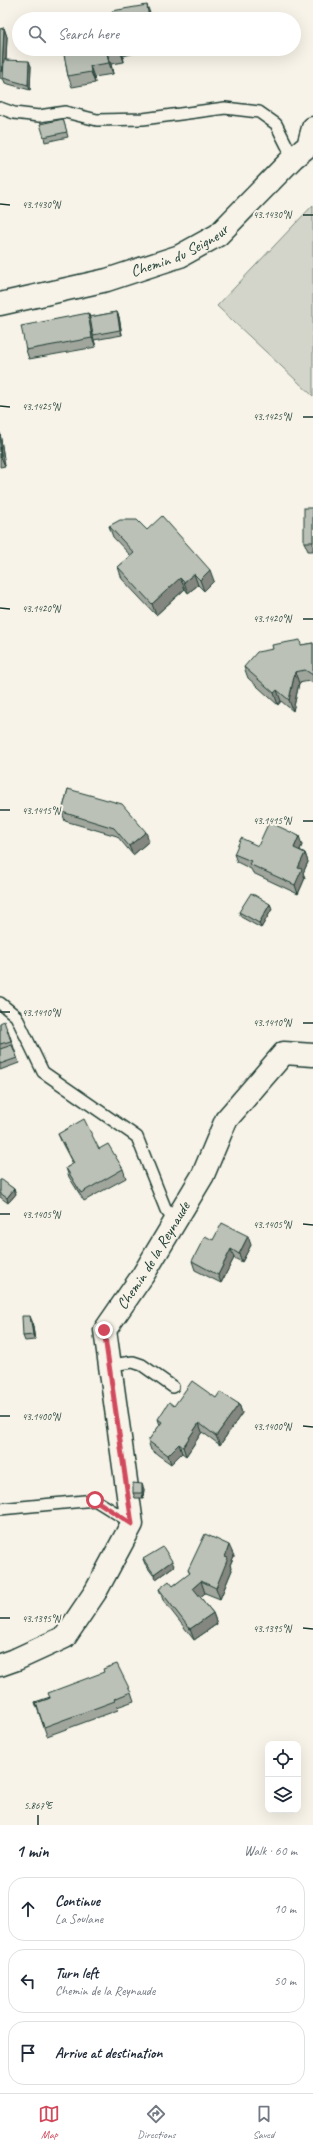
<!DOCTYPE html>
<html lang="en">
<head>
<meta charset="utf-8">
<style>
	:root { --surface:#fff; --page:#f2f2f3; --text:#1f2937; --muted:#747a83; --line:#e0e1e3; --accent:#d1495b }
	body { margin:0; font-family:Caveat,sans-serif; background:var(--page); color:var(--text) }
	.controls { position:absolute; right:12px; bottom:12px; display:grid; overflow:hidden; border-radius:8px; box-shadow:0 4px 16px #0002 }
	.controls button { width:36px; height:36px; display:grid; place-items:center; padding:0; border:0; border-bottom:1px solid var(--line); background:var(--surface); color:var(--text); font:20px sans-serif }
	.stop { position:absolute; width:12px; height:12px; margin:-9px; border:3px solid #d1495b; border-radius:50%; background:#fff }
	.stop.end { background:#d1495b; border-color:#fff; box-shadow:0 1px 4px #0008 }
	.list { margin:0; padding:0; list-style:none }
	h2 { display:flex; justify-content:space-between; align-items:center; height:52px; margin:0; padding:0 16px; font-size:17px }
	h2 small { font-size:13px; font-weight:400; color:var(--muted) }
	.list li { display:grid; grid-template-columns:26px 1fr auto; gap:12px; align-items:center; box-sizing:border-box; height:64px; margin:0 8px 8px; padding:0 8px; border:1px solid var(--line); border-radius:16px }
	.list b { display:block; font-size:15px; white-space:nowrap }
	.list p { margin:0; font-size:13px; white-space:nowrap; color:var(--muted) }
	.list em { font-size:13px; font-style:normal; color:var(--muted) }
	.icon { flex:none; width:22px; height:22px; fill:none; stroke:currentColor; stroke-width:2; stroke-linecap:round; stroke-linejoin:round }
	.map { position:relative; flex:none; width:313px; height:1825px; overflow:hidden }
	.search { position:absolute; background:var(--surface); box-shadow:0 4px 16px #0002; left:12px; right:12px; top:12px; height:44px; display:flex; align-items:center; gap:10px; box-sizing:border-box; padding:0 14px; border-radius:22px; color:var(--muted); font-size:15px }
	.sheet { height:268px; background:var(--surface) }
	nav { display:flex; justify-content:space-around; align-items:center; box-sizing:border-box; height:56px; border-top:1px solid var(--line); background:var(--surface); font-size:11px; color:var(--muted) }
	nav a { display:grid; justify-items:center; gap:2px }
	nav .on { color:var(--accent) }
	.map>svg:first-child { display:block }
	.green { fill:#d3d5ca; stroke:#79897f }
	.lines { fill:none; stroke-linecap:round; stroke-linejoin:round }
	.lane-casing { stroke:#1f3d34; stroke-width:14 }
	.street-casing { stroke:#1f3d34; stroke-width:25 }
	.lane { stroke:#f7f3e8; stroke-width:11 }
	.street { stroke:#f7f3e8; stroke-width:22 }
	.wall { fill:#a1a69d; stroke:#1f3d34 }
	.shaded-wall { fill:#83877f; stroke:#1f3d34 }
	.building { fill:#bbc1b6; stroke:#1f3d34 }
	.route { stroke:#d1495b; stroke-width:5 }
	.ticks { fill:none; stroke:#1f3d34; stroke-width:1.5 }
	.labels { text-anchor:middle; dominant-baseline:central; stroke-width:4; stroke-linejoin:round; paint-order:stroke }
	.street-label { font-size:16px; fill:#1f3d34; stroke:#f7f3e8 }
	.ticks-label { font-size:10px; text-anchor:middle; fill:#1f3d34; stroke:#f7f3e8; stroke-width:4; stroke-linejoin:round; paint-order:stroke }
</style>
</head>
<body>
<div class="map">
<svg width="313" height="1825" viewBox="0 0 313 1825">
	<rect width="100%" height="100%" fill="#f7f3e8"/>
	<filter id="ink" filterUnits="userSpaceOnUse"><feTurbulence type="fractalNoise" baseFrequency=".025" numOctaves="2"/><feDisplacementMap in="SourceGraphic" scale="8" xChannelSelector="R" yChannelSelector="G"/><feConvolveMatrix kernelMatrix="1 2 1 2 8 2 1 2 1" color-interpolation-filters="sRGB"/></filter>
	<g filter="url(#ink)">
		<polygon class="green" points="313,205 313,396 217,306"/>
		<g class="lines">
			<g class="lane-casing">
				<g id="lane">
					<polyline points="0,108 14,113 39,116 65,112 97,120 143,119 225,108 259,112 276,124 293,158"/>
					<polyline points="0,1003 16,1016 43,1072 137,1137 166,1210 175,1221"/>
					<polyline points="110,1365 133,1362 142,1365 173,1387"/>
					<polyline points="0,1509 95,1500 132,1523"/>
				</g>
			</g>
			<g class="street-casing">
				<g id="street">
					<path id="s1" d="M0,304L107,280L180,256L218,235L293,158L308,146L313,128"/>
					<path id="s2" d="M0,1665L17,1659L65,1637L96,1591L132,1524L105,1330L143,1275L203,1175L226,1120L284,1053L313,1055"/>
				</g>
			</g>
			<use href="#lane" class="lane"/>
			<use href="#street" class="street"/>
		</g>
		<g class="wall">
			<polygon points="4,28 7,37 6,60 31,66 30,90 5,83 4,80 0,78 0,29"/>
			<polygon points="63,49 134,49 135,53 123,56 124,62 111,64 113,74 94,77 95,83 72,87 68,76"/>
			<polygon points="63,119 68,137 45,142 44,137"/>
			<polygon points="117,312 119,317 122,335 94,340 96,347 29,359 26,350 88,313 90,317"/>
			<polygon points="0,433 5,466 0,467"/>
			<polygon points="313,508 313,551 308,551 304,542"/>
			<polygon points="109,526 147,530 214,581 204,591 198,585 188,593 185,589 156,615 122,579 118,567 131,556 113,537"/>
			<polygon points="313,643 313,683 309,681 299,683 293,711 281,701 278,705 248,678 244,667 302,645"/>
			<polygon points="68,789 149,841 133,855 117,836 65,821 62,812"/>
			<polygon points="302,845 300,850 305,853 308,862 303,873 305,878 298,894 253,873 251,869 237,862 234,854 258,846"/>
			<polygon points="270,904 272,909 261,928 241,917 239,912"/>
			<polygon points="0,1023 8,1030 19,1063 0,1070"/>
			<polygon points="58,1134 99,1149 123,1169 126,1178 84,1201 69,1177 66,1168 73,1164 62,1143"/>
			<polygon points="0,1180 14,1189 16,1194 8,1203 0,1197"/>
			<polygon points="213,1240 251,1245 242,1262 234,1258 221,1283 195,1270 192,1261"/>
			<polygon points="32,1321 35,1340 25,1341 23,1336"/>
			<polygon points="216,1398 239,1404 242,1413 220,1445 202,1432 186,1456 182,1453 171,1464 151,1450 148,1441 160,1425 158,1419 174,1406"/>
			<polygon points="144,1489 143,1498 135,1498 133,1493"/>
			<polygon points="234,1556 230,1565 232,1570 220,1599 205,1593 200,1597 213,1613 217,1624 194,1640 163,1600 159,1589 173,1586 190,1574 188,1570"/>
			<polygon points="143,1559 174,1566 156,1579 145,1564"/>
			<polygon points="131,1692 134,1701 117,1707 118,1710 47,1736 35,1702"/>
		</g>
		<g class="shaded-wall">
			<polygon points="147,5 151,16 151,19 149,19"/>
			<polygon points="4,28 7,37 5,78 4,78 2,71"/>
			<polygon points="120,49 123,56 124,62 120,50"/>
			<polygon points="107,53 111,64 113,74 109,63"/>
			<polygon points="29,61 31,66 30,90 28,85"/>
			<polygon points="90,66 94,77 95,83 91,72"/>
			<polygon points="117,312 119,317 122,335 120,330"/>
			<polygon points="88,313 92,322 93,335 94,340 96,347 92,338"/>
			<polygon points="0,433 5,466 1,457 0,447"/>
			<polygon points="210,570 214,581 204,591 200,580"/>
			<polygon points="194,574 198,585 188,593 184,582"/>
			<polygon points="180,578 185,589 156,615 152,604"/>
			<polygon points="295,672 299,683 293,711 289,700"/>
			<polygon points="277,690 281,701 278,705 274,693"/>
			<polygon points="146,832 149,841 133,855 129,846"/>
			<polygon points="299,836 302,845 297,856 294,848"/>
			<polygon points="305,853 308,862 303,873 305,878 298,894 295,885 298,868"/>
			<polygon points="270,904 272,909 261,928 259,923"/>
			<polygon points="14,1189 16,1194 8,1203 7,1198"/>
			<polygon points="248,1236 251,1245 242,1262 239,1254"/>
			<polygon points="231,1249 234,1258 221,1283 218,1275"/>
			<polygon points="30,1316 32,1321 35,1340 33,1335"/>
			<polygon points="239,1404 242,1413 220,1445 216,1436"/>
			<polygon points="199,1423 202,1432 186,1456 183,1447"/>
			<polygon points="179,1444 182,1453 171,1464 168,1455"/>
			<polygon points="142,1484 144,1489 143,1498 142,1493"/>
			<polygon points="229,1545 234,1556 230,1565 232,1570 220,1599 216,1588 225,1557"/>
			<polygon points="172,1561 174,1566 156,1579 154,1574"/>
			<polygon points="201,1581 205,1593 197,1600 193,1588"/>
			<polygon points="213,1613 217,1624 194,1640 190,1629"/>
		</g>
		<g class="building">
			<polygon points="147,5 149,19 100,19 112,17 112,11"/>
			<polygon points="4,28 2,71 0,71 0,29"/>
			<polygon points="63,49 120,49 120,50 107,53 109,63 90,66 91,72 68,76"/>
			<polygon points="4,60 29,61 28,85 3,78"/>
			<polygon points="63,119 67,132 44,137 40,124"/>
			<polygon points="117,312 120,330 93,335 90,317"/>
			<polygon points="88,313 92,338 26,350 21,326"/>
			<polygon points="0,447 1,457 0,458"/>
			<rect x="304" y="508" width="9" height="34"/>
			<polygon points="162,516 210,570 200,580 194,574 184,582 180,578 152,604 118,567 134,553 109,526 120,520 137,520 147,530"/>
			<polygon points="300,640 301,645 313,643 313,675 305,670 295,672 289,700 277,690 274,693 244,667 257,652 273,649 272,645"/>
			<polygon points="68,789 122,804 146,832 129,846 114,828 62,812"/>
			<polygon points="269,822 299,836 294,848 305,853 298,868 302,869 295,885 249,864 251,861 234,854 241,838 258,846"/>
			<polygon points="251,893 270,904 259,923 239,912"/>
			<polygon points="4,1021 11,1041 0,1044 0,1023"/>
			<polygon points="12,1045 17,1058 0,1064 0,1049"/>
			<polygon points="84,1119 99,1149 108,1144 123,1169 81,1193 66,1168 74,1163 58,1134"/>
			<polygon points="0,1180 2,1180 14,1189 7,1198 0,1193"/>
			<polygon points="222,1223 248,1236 239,1254 231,1249 218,1275 192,1261 205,1236 213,1240"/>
			<polygon points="22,1316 30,1316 33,1335 23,1336"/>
			<polygon points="192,1381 216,1398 220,1392 239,1404 216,1436 199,1423 183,1447 179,1444 168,1455 148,1441 162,1422 158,1419 169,1402 174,1406"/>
			<polygon points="133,1483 142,1484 142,1493 133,1493"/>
			<polygon points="205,1534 229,1545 225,1557 228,1558 216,1588 201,1581 193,1588 213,1613 190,1629 159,1589 169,1581 173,1586 190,1573 188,1570"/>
			<polygon points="163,1547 172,1561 154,1574 143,1559"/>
			<polygon points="117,1664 131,1692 114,1699 115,1701 44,1727 36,1703 50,1698 48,1693 104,1672 103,1669"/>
			<polygon points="50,1697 50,1698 36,1703 37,1707 35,1702"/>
		</g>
	</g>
	<g class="lines" filter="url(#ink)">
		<polyline class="route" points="95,1500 132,1524 104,1330"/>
	</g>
	<path class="ticks" d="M0,204L10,205M303,215H313M0,406L10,407M303,417H313M0,608L10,609M303,619H313M0,810H10M303,821H313M0,1012H10M303,1023H313M0,1214H10M303,1224L313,1225M0,1416H10M303,1426L313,1427M0,1618H10M303,1628L313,1629M38,1825V1815"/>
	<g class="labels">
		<g class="street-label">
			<text stroke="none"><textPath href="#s1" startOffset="188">Chemin du Seigneur</textPath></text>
			<text stroke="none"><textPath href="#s2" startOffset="487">Chemin de la Reynaude</textPath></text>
		</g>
	</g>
	<g class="ticks-label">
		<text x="41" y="208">43.1430°N</text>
		<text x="272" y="218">43.1430°N</text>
		<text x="41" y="410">43.1425°N</text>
		<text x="272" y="420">43.1425°N</text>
		<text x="41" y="612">43.1420°N</text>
		<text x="272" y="622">43.1420°N</text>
		<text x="41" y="814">43.1415°N</text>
		<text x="272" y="824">43.1415°N</text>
		<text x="41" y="1016">43.1410°N</text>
		<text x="272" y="1026">43.1410°N</text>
		<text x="41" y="1218">43.1405°N</text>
		<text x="272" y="1228">43.1405°N</text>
		<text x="41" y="1420">43.1400°N</text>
		<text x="272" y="1430">43.1400°N</text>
		<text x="41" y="1622">43.1395°N</text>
		<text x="272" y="1632">43.1395°N</text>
		<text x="38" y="1809">5.867°E</text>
	</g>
</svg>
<div class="controls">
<button><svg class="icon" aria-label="locate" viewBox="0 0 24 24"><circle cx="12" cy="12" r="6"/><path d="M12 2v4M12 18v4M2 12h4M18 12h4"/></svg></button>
<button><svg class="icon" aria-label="layers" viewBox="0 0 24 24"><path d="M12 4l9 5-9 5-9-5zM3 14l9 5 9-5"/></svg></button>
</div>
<div class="stop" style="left:95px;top:1500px"></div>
<div class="stop end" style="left:104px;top:1330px"></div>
<div class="search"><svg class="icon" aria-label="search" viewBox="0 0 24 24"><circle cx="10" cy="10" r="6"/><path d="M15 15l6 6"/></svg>Search here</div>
</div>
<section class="sheet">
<h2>1 min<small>Walk · 60 m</small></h2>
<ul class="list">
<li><svg class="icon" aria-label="ahead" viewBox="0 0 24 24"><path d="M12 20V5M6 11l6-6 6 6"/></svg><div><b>Continue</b><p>La Soulane</p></div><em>10 m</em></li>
<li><svg class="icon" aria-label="left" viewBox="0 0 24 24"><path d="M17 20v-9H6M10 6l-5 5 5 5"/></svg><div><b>Turn left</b><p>Chemin de la Reynaude</p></div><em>50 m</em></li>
<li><svg class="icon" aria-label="arrive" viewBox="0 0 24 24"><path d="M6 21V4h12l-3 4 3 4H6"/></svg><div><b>Arrive at destination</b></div></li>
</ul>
</section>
<nav>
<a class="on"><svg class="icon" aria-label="map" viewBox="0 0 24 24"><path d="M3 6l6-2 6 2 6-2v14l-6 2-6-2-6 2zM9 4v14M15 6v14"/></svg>Map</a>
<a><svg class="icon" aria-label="directions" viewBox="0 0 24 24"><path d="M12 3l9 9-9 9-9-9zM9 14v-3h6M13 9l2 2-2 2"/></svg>Directions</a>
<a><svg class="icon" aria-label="saved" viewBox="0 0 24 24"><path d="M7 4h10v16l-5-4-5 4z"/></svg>Saved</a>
</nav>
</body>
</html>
